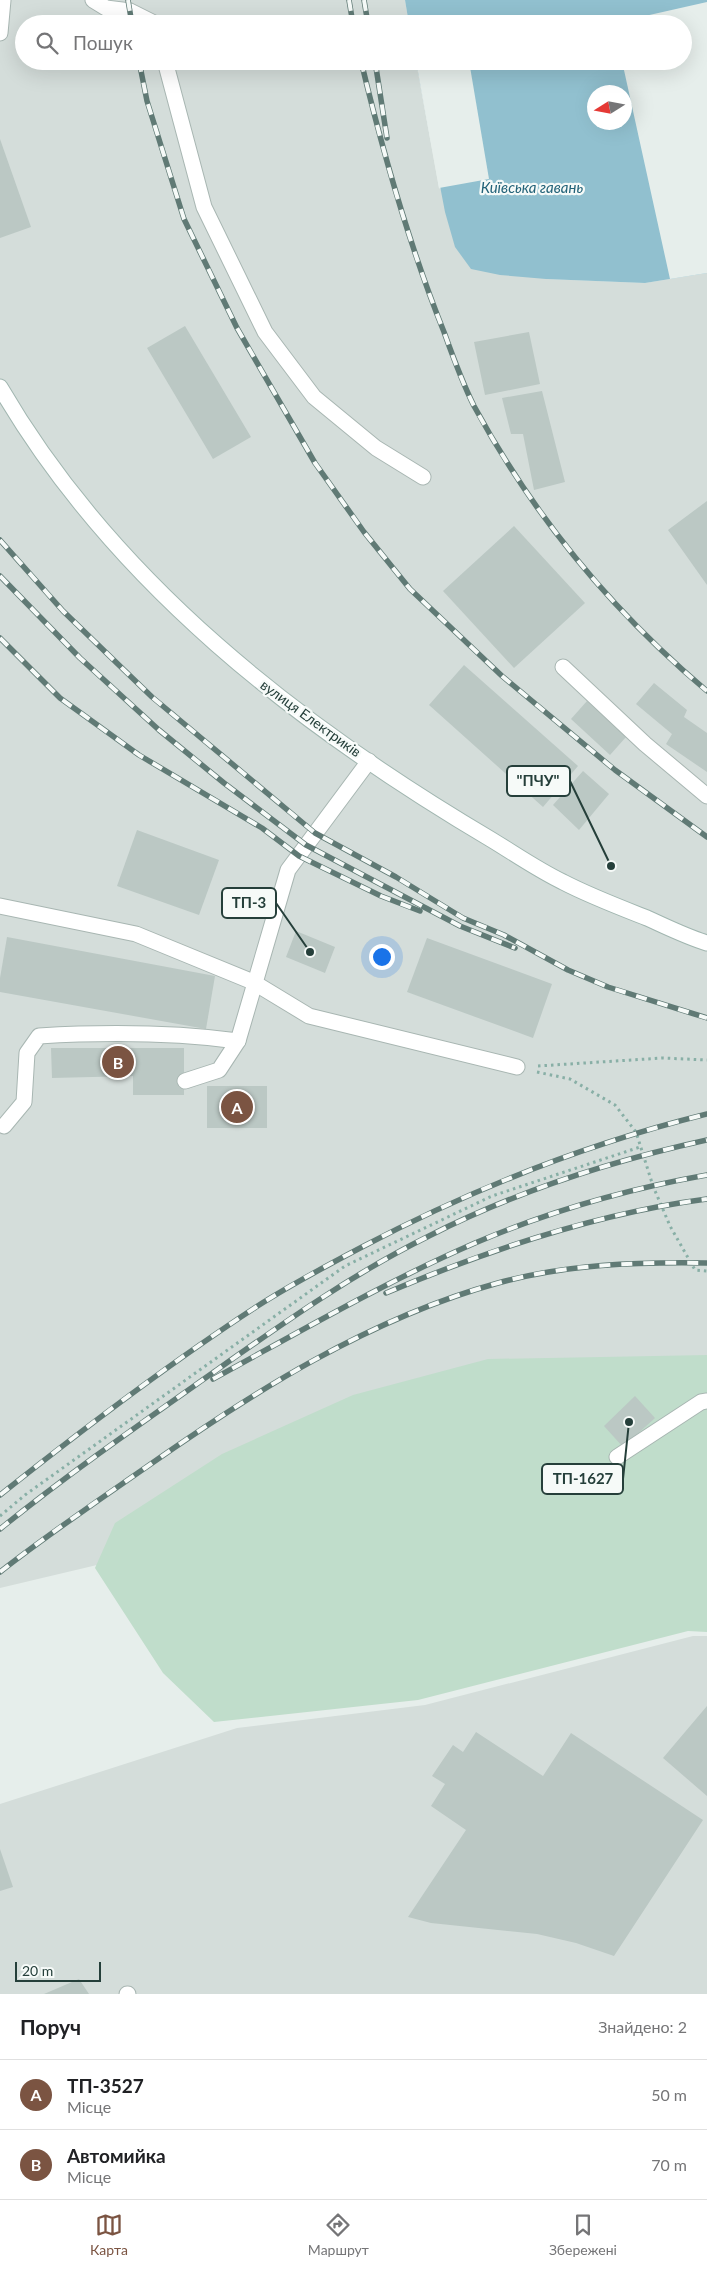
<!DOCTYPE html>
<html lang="uk">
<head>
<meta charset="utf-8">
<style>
	:root { --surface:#fff; --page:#f6f6f6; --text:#202124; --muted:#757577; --line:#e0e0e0; --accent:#7b5442 }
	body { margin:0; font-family:Lato,sans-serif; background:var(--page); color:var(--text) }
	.compass { position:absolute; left:587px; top:85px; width:45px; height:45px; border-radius:50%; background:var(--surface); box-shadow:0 5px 20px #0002; rotate:259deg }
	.scale { position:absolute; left:15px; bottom:12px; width:86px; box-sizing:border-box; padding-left:5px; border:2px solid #253f3a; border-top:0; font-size:14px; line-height:18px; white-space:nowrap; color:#253f3a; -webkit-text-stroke:4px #f6faf8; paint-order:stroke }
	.you { position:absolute; left:381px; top:956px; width:18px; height:18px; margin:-12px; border:4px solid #fff; border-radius:50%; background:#1a73e8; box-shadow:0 0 0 8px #1a73e833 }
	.badge { display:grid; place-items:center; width:32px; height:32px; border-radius:50%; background:var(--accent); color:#fff; font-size:16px; font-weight:700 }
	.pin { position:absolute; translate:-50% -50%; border:2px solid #fff; box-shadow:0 1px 5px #0006 }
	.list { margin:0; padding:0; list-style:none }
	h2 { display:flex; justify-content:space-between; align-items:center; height:65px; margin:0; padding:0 20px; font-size:21px }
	h2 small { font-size:16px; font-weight:400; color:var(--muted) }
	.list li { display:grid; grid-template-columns:32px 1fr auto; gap:15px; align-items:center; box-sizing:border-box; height:70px; padding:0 20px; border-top:1px solid var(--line) }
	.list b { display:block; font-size:19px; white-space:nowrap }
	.list p { margin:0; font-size:16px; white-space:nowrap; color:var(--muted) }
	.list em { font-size:16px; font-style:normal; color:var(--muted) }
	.icon { flex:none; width:28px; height:28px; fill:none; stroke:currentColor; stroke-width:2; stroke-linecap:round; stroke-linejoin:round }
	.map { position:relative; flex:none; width:707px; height:1994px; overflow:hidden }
	.search { position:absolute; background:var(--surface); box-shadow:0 5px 20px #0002; left:15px; right:15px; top:15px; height:55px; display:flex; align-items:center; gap:12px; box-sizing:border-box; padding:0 18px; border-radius:28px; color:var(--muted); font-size:19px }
	.sheet { height:205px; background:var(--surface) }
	nav { display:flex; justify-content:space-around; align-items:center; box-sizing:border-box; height:70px; border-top:1px solid var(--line); background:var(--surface); font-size:14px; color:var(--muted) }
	nav a { display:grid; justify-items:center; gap:2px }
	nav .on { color:var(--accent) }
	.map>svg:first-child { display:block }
	.built { fill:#d4ddda }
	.green { fill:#c0ddcb }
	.water { fill:#91c0cf; fill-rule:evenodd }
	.pier { fill:#e6eeeb }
	.building { fill:#bbc8c4 }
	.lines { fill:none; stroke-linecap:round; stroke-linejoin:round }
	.lane-casing { stroke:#a8b6b2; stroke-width:17 }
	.secondary-casing { stroke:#a1b6b0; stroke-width:17 }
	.path { stroke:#88afa6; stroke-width:3; stroke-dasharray:2.5 4; stroke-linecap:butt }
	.lane { stroke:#fff; stroke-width:15 }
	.secondary { stroke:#fff; stroke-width:15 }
	.rail-casing { stroke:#607a75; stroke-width:5.5 }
	.rail { stroke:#f6faf8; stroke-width:4; stroke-dasharray:11; stroke-linecap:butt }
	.labels { text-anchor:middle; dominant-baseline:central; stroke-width:4.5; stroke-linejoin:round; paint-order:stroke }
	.street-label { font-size:14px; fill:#253f3a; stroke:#f6faf8 }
	.water-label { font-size:15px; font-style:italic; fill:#226278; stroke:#f6faf8 }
	.leader { fill:none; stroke:#253f3a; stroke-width:2 }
	.callout-dot { fill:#253f3a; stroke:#f6faf8; stroke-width:2 }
	.callout { fill:#f6faf8; stroke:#253f3a; stroke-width:2 }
	.callout-label { font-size:15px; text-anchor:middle; font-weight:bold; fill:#253f3a }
</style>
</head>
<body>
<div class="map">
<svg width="707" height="1994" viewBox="0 0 707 1994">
	<rect width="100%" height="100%" fill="#e6eeeb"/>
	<g class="built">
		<polygon points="0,0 405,0 409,24 24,24 24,61 416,61 439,188 546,279 645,283 707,273 707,1420 0,1588"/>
		<polygon points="693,1636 707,1636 707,1994 0,1994 0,1804 237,1728 425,1705"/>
	</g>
	<polygon class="green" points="707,1355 707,1632 688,1631 418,1700 214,1722 163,1673 95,1568 115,1523 222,1454 353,1395 488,1359"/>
	<path class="water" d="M405,0H707V273L645,283L546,279L500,275L471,269L455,247L445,212L416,61H683V24H409ZM594,92H624V122H594Z"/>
	<g class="pier">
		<polygon points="707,2 707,273 670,279 622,61 683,61 683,24 614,23"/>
		<polygon points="416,61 469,61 489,179 439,188"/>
	</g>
	<g class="building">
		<polygon points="0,139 31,227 0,238"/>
		<polygon points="185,326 251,437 213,459 147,348"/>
		<polygon points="529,332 540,384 485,395 474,342"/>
		<polygon points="542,391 565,482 534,490 523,434 511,434 502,398"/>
		<polygon points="707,501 707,585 668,530"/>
		<polygon points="514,526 585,603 514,668 443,591"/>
		<polygon points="464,665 578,766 543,807 429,705"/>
		<polygon points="654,683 687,710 684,717 707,733 707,772 666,744 672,734 636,704"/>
		<polygon points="587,701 626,737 610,755 571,719"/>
		<polygon points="583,771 609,794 579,830 553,805"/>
		<polygon points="137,830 219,860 199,915 117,886"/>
		<polygon points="296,931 335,947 325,973 286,957"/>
		<polygon points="7,937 215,976 206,1029 0,992 0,978"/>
		<polygon points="427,938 552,984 533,1038 407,992"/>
		<polygon points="51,1048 184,1048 184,1095 133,1095 133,1076 52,1078"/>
		<rect x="207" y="1086" width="60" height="42"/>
		<polygon points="635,1396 655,1418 623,1447 604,1426"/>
		<polygon points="707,1706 707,1796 663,1758"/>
		<polygon points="476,1732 543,1776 571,1733 703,1820 614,1956 576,1943 537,1934 431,1923 408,1917 466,1830 431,1806 445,1784 432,1776 453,1745 463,1752"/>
		<polygon points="0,1849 13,1887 0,1891"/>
		<polygon points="79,1979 89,1994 44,1994"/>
	</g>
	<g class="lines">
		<g class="lane-casing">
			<g id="lane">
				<polyline points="93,0 106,8 130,11 156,24"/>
				<polyline points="0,33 3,0"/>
				<polyline points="165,61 204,207 265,332 314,397 376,448 423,477"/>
				<polyline points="563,667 645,744 707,796"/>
				<polyline points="0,906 136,934 253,982 309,1016 517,1067"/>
				<polyline points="185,1081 219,1070 238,1041 288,870 369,761"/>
				<path d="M4,1126L24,1102L27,1053L39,1036C107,1032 170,1032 238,1041"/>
				<polyline points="617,1457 701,1402 707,1401"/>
				<polyline points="127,1994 128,1994"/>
			</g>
		</g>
		<g class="secondary-casing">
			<path id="secondary" d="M0,387C114,583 299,726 492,840C515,854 538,870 563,882C590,896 619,907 647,918C667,927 687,937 707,943"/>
		</g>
		<g class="path">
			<polyline points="538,1066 662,1058 707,1060"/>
			<polyline points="537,1072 570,1079 615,1105 636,1132 653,1186 670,1226 695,1270 707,1271"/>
			<polyline points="0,1516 25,1495 345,1266 492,1196 640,1147"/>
		</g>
		<use href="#lane" class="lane"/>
		<use href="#secondary" class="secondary"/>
		<g class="rail-casing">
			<g id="rail">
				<polyline points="128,0 132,24"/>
				<polyline points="349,0 353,24"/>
				<polyline points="364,0 368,24"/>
				<polyline points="139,61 147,101 184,219 237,328 315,463 364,532 410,589 502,676 615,770 707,837"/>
				<path d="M361,61C383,153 409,245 444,332C453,357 462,382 474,406C533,515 612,611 707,691"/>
				<polyline points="375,61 387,138"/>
				<polyline points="0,540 63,611 152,697 315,833 396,877 463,918 504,935 568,970 608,987 707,1018"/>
				<polyline points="0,576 80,658 159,730 224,783 306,845 460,926 515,948"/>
				<polyline points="0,638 60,698 139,755 262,828 299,856 381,896 420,911"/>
				<path d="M386,1293C488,1250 598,1213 707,1199"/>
				<path d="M213,1379C299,1332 385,1282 475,1243C550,1211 627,1189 707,1175"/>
				<path d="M0,1495C83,1429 167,1365 256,1307C290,1285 326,1266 362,1247C472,1189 586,1144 707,1114"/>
				<path d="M0,1529C68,1474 140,1424 211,1374C282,1324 352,1274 429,1236C517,1191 611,1161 707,1140"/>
				<path d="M0,1572C47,1535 96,1502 145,1468C253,1392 370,1318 498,1283C567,1264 636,1262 707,1263"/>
			</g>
		</g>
		<use href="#rail" class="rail"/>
	</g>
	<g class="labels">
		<g class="street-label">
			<text transform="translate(311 718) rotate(36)">вулиця Електриків</text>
		</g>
		<g class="water-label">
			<text x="532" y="187">Київська гавань</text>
		</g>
	</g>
	<path class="leader" d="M611 866L570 781M310 952L276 903M629 1422L623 1479"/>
	<g class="callout-dot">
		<circle cx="611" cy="866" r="5"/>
		<circle cx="310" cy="952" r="5"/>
		<circle cx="629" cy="1422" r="5"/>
	</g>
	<g class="callout">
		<rect x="507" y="766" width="63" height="30" rx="5"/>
		<rect x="222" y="888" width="54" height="30" rx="5"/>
		<rect x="542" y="1464" width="81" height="30" rx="5"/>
	</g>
	<g class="callout-label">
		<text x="538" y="786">"ПЧУ"</text>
		<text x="249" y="908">ТП-3</text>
		<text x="583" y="1484">ТП-1627</text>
	</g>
</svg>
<svg class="compass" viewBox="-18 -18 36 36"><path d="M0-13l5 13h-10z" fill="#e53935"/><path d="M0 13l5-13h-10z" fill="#757577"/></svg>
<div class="scale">20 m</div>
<div class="you"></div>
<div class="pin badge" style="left:237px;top:1107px">A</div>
<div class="pin badge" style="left:118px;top:1062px">B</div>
<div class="search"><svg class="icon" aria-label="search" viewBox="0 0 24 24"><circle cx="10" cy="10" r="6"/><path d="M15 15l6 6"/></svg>Пошук</div>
</div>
<section class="sheet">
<h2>Поруч<small>Знайдено: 2</small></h2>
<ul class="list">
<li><span class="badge">A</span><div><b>ТП-3527</b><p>Місце</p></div><em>50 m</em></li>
<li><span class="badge">B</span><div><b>Автомийка</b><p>Місце</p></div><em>70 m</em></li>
</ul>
</section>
<nav>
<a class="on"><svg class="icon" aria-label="map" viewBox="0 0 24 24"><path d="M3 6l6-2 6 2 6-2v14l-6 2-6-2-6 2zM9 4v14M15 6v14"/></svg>Карта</a>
<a><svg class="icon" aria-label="directions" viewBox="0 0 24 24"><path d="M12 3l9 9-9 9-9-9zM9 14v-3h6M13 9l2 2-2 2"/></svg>Маршрут</a>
<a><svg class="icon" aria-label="saved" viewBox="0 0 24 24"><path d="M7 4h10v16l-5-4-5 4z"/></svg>Збережені</a>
</nav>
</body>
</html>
